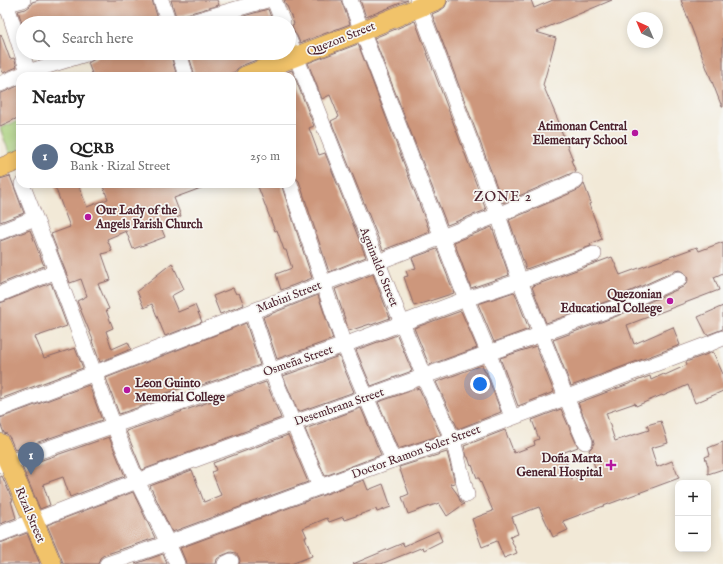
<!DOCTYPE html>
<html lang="en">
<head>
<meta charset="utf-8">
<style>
	:root { --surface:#fff; --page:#f6f6f6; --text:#222; --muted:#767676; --line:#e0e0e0; --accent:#0f766e }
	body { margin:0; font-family:"IM FELL English",serif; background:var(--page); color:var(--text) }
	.controls { position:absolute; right:12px; bottom:12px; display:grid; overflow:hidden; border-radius:8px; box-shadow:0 2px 10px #0003 }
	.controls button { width:36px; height:36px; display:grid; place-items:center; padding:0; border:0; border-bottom:1px solid var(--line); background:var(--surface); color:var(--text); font:20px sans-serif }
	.compass { position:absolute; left:627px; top:12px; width:36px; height:36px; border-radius:50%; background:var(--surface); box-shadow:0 2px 10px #0003; rotate:316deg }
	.you { position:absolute; left:480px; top:384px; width:14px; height:14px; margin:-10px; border:3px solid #fff; border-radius:50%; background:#1a73e8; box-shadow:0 0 0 6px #1a73e833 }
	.badge { display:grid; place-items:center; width:26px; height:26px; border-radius:50%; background:var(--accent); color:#fff; font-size:13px; font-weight:700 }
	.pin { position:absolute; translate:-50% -33px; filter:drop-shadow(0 1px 2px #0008) }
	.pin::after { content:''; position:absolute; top:21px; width:14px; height:12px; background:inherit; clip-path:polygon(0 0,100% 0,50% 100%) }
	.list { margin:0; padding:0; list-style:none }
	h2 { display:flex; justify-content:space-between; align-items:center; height:52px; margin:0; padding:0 16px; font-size:17px }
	h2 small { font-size:13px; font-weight:400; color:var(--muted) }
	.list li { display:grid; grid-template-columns:26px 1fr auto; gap:12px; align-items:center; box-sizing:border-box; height:64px; padding:0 16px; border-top:1px solid var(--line) }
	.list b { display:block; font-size:15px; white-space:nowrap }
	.list p { margin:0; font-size:13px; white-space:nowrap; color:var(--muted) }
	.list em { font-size:13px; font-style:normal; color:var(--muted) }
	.icon { flex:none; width:22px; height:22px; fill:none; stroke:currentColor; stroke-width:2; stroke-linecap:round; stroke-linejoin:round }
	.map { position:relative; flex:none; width:723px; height:564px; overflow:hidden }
	.search { position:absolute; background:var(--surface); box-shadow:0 2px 10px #0003; left:16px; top:16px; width:280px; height:44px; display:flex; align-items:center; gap:10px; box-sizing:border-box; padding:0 14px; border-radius:22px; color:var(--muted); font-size:15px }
	.panel { position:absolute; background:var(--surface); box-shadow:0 2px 10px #0003; left:16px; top:72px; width:280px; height:116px; border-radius:12px }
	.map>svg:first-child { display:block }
	.green { fill:#a6cd78; stroke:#787652 }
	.building { fill:#cd977c }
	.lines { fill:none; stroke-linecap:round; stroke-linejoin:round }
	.minor-casing { stroke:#856667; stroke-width:16 }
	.major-casing { stroke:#856667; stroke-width:20 }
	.minor { stroke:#fff; stroke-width:15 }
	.major { stroke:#f1c36a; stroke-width:19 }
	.poi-dot { fill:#b5179e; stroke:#f6f6f2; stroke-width:1.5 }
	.labels { text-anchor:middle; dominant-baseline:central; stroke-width:3.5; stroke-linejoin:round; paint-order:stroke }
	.street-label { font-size:12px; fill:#4a1f2b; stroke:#f6f6f2 }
	.poi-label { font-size:12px; font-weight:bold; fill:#4a1f2b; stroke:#f6f6f2; text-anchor:end }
	.quarter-label { font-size:14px; letter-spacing:1px; fill:#4a1f2b; stroke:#f6f6f2 }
</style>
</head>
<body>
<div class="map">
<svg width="723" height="564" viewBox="0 0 723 564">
	<rect width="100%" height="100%" fill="#f6f6f2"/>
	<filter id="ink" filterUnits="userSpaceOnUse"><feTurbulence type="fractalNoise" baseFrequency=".025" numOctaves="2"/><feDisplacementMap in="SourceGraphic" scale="8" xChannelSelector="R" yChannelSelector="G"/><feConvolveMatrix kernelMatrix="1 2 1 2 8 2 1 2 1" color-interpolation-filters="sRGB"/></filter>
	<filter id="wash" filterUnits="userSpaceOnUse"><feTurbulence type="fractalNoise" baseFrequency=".012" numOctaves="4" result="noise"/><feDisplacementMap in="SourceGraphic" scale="16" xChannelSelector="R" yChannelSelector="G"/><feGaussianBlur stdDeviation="0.9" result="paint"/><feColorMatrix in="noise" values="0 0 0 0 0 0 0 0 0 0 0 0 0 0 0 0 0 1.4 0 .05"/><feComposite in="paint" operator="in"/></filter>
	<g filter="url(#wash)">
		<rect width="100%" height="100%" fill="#f2e9d7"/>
		<polygon class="green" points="20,120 20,151 10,155 0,128"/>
		<g id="blocks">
			<g class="building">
				<polygon points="39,0 152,0 159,22 156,23 22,23 18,11 26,9 30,6 32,2"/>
				<polygon points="171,0 217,0 219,5 176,17"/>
				<polygon points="284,0 341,0 350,24 300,43 297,36 294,32 292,25 294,24 287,6 286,6"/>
				<polygon points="360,0 408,0 366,17"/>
				<polygon points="448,0 531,0 534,8 553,0 612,0 536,32 556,38 543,85 560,125 559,125 573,160 571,160 576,172 572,173 503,203 432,14 441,10 445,7"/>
				<polygon points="681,0 723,0 723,107 722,107 704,61"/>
				<polygon points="268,9 273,23 220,23"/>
				<polygon points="415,21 486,210 447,225 374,38"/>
				<polygon points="1,34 10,59 14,58 17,67 3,73 0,66 0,35"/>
				<polygon points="358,44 430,232 383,250 331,121 339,117 330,95 322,99 308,63"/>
				<polygon points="98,53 170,53 177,76 93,76 88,63 95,59 98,55"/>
				<polygon points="188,53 274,53 241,66 237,69 235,72 223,76 195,76"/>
				<polygon points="292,70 314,126 309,128 319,155 325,153 366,257 329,272 299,181 296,178 292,175 292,76 276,76"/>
				<polygon points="20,85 20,102 17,104 20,112 20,117 0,126 0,93 4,92"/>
				<polygon points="10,176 24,213 0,222 0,179"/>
				<polygon points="54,184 78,184 87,207 108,199 102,184 209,184 209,185 174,198 181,216 160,225 165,237 133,249 126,231 107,239 112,251 102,254 111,280 98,284 109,309 106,310 113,328 106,331 112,349 128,342 131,349 100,362 92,341 93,340 77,301 87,296 81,279 70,283 51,234 70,227"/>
				<polygon points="257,184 281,184 312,278 281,290 276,274 292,268 286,250 284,250 277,230 275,231"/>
				<polygon points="584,184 591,203 589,204 602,239 590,244 591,246 526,269 509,220 580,189"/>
				<polygon points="492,227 509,275 471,288 454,242"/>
				<polygon points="30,230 44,266 0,284 0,241 3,240"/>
				<polygon points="723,242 723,273 714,277 719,290 627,325 634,344 673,327 680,345 571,386 553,340 617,316 683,287 686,284 688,280 687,276 684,272 680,270 675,271 611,300 546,323 532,287 533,287 533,286 612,257 620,275 697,247 699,251"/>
				<polygon points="437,249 454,293 414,306 404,277 408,276 406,271 416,268 412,258"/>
				<polygon points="172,263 184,289 171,296 178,312 195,305 202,322 165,336 152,304 144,308 137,291"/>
				<polygon points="373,274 390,318 371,325 370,324 349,331 335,289"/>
				<polygon points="51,283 67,326 35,337 44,358 75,348 83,368 0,399 0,303 3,302"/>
				<polygon points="233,288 236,294 239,293 244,305 220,314 213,296"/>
				<polygon points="514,292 515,293 529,329 494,342 478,304"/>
				<polygon points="318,295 333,339 277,359 263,317"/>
				<polygon points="723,306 723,329 707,335 698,317"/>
				<polygon points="461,311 477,348 429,365 414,328"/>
				<polygon points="246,323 260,365 199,386 197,383 173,391 156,397 157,401 119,414 106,378"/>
				<polygon points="397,335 412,371 371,386 356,350"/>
				<polygon points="536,346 554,392 518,406 500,358"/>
				<polygon points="713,352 723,374 723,391 695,403 688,385 663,396 662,395 636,406 635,403 606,413 615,441 649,430 647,425 661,421 668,443 651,448 657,467 672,461 679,478 563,521 568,530 553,537 539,507 512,517 518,534 510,537 517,553 504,558 497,541 482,547 472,519 493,511 479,478 477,478 472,465 471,466 468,457 467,457 464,446 505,430 514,453 535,445 534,441 539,439 532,420 561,409 578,447 562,453 572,479 596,470 589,450 592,447 594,443 593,439 578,403 650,376 651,380 664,374 665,375 687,365 686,362"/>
				<polygon points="339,356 354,392 298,412 283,376"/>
				<polygon points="482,365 485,372 486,372 501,412 458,429 436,382"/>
				<polygon points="266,382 281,418 142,470 126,431"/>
				<polygon points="89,385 102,420 15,450 10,438 7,434 4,433 0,423 0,418 3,417"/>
				<polygon points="419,388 441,435 398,449 378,402"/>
				<polygon points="361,408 381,455 325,476 305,429"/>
				<polygon points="288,435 308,482 172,532 150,486 192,470 204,502 221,495 212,472 216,470 213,463"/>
				<polygon points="109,437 125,476 70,497 63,477 43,484 50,505 40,509 22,467"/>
				<polygon points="723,442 723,469 708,474 708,466 705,457 710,455 708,448"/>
				<polygon points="447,452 455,483 450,484 458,495 460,501 464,504 447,516 439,503 408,514 402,497 409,494 399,467"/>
				<polygon points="2,476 13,501 11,501 16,518 0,524 0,477"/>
				<polygon points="364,480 368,490 383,484 391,507 377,512 376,509 344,520 343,517 329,522 327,518 303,528 307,537 305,537 312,556 291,564 239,564 240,561 239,557 236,553 231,552 221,556 217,559 216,564 186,564 185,560 180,548"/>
				<polygon points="133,492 155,538 104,555 100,558 98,564 63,564 62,560 47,525"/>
				<polygon points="438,531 442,541 424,550 423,547 381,564 353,564 403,543 404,546"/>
				<polygon points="27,533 40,564 0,564 0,543 3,542"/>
				<polygon points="163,554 167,564 135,564"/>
			</g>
		</g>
	</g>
	<g filter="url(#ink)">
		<use href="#blocks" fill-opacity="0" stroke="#856667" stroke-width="1"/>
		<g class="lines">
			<g class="minor-casing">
				<g id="minor">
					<polyline points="2,0 4,5 9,12 28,72"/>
					<polyline points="161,0 169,23"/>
					<polyline points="274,0 283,23"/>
					<polyline points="350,0 466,299 489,354 512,417"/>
					<polyline points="417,0 498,215 520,281 566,397 585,442"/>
					<polyline points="0,6 23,0"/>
					<polyline points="188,23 267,0"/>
					<polyline points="289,39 402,323 424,377 453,440 467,495"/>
					<polyline points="179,53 186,76"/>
					<polyline points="0,84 28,72 89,53"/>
					<polyline points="22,184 56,271 114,426 137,481 168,543 177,564"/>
					<polyline points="290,184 344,345 393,460"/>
					<polyline points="0,232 35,218"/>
					<polyline points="0,294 56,271"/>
					<polyline points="252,312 271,370 320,487"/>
					<polyline points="0,409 95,373 498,215 576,181"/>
					<polyline points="0,465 344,345 466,299 520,281 594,254"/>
					<polyline points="0,534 137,481 294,423 614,308 679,279"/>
					<polyline points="107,564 168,543 393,460 453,440 711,343 723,338"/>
					<polyline points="225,564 231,561"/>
				</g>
			</g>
			<g class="major-casing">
				<g id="major">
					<polyline points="245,76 362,31 437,0"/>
					<polyline points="0,168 20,160"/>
					<polyline points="0,443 52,564"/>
				</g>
			</g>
			<use href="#minor" class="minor"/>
			<use href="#major" class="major"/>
		</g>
	</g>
	<g class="poi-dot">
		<circle cx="635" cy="133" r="4"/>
		<circle cx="88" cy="217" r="4"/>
		<circle cx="670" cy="301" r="4"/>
		<circle cx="127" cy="390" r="4"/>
		<path d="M609 459h4v4h4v4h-4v4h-4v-4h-4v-4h4z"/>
	</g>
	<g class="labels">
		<g class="street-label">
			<text transform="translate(341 39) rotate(-22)">Quezon Street</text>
			<text transform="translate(379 267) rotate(68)">Aguinaldo Street</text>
			<text transform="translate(289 297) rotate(-21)">Mabini Street</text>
			<text transform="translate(298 361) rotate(-19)">Osmeña Street</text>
			<text transform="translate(339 407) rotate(-19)">Desembrana Street</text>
			<text transform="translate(416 452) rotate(-20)">Doctor Ramon Soler Street</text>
			<text transform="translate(30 515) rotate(67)">Rizal Street</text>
		</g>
		<g class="poi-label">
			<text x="627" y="126">Atimonan Central<tspan x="627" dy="14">Elementary School</tspan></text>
			<text x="96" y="210" text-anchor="start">Our Lady of the<tspan x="96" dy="14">Angels Parish Church</tspan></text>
			<text x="662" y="294">Quezonian<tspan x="662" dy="14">Educational College</tspan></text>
			<text x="135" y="383" text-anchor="start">Leon Guinto<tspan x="135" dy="14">Memorial College</tspan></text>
			<text x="602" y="458">Doña Marta<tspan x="602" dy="14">General Hospital</tspan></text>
		</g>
		<g class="quarter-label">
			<text x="503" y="197">ZONE 2</text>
		</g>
	</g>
</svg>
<div class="controls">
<button>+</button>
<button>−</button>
</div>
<svg class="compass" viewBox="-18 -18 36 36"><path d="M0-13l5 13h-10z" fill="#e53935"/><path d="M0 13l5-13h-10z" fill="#767676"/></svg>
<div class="you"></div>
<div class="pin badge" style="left:31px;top:475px;background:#5c6f8a">1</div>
<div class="search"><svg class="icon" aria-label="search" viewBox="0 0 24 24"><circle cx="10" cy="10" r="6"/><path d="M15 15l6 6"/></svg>Search here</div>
<section class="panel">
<h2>Nearby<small></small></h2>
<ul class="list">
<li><span class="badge" style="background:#5c6f8a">1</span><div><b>QCRB</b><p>Bank · Rizal Street</p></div><em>250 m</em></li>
</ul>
</section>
</div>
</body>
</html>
